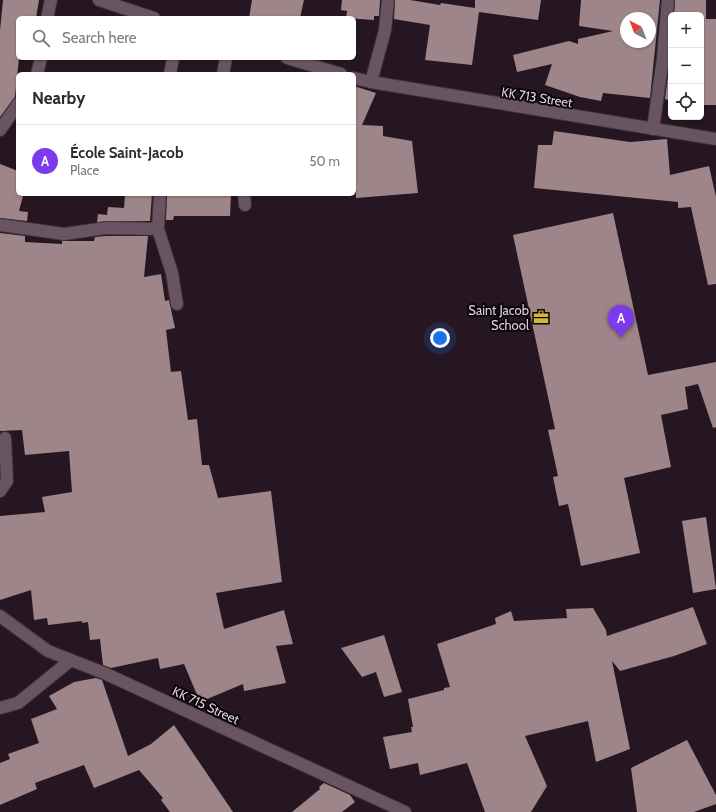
<!DOCTYPE html>
<html lang="en">
<head>
<meta charset="utf-8">
<style>
	:root { --surface:#fff; --page:#f2f2f3; --text:#2b2b33; --muted:#7c7c81; --line:#e1e1e2; --accent:#7c3aed }
	body { margin:0; font-family:Cabin,sans-serif; background:var(--page); color:var(--text) }
	.controls { position:absolute; right:12px; top:12px; display:grid; overflow:hidden; border-radius:6px; box-shadow:0 1px 3px #0004 }
	.controls button { width:36px; height:36px; display:grid; place-items:center; padding:0; border:0; border-bottom:1px solid var(--line); background:var(--surface); color:var(--text); font:20px sans-serif }
	.compass { position:absolute; left:620px; top:12px; width:36px; height:36px; border-radius:50%; background:var(--surface); box-shadow:0 1px 3px #0004; rotate:318deg }
	.you { position:absolute; left:440px; top:338px; width:14px; height:14px; margin:-10px; border:3px solid #fff; border-radius:50%; background:#1a73e8; box-shadow:0 0 0 6px #1a73e833 }
	.badge { display:grid; place-items:center; width:26px; height:26px; border-radius:50%; background:var(--accent); color:#fff; font-size:13px; font-weight:700 }
	.pin { position:absolute; translate:-50% -33px; filter:drop-shadow(0 1px 2px #0008) }
	.pin::after { content:''; position:absolute; top:21px; width:14px; height:12px; background:inherit; clip-path:polygon(0 0,100% 0,50% 100%) }
	.list { margin:0; padding:0; list-style:none }
	h2 { display:flex; justify-content:space-between; align-items:center; height:52px; margin:0; padding:0 16px; font-size:17px }
	h2 small { font-size:13px; font-weight:400; color:var(--muted) }
	.list li { display:grid; grid-template-columns:26px 1fr auto; gap:12px; align-items:center; box-sizing:border-box; height:72px; padding:0 16px; border-top:1px solid var(--line) }
	.list b { display:block; font-size:15px; white-space:nowrap }
	.list p { margin:0; font-size:13px; white-space:nowrap; color:var(--muted) }
	.list em { font-size:13px; font-style:normal; color:var(--muted) }
	.icon { flex:none; width:22px; height:22px; fill:none; stroke:currentColor; stroke-width:2; stroke-linecap:round; stroke-linejoin:round }
	.map { position:relative; flex:none; width:716px; height:812px; overflow:hidden }
	.search { position:absolute; background:var(--surface); box-shadow:0 1px 3px #0004; left:16px; top:16px; width:340px; height:44px; display:flex; align-items:center; gap:10px; box-sizing:border-box; padding:0 14px; border-radius:6px; color:var(--muted); font-size:15px }
	.panel { position:absolute; background:var(--surface); box-shadow:0 1px 3px #0004; left:16px; top:72px; width:340px; height:124px; border-radius:6px }
	.map>svg:first-child { display:block }
	.building { fill:#9d858a; fill-rule:evenodd }
	.lines { fill:none; stroke-linecap:round; stroke-linejoin:round }
	.minor-casing { stroke:#3c3138; stroke-width:14 }
	.minor { stroke:#685561; stroke-width:12 }
	.labels { text-anchor:middle; dominant-baseline:central; stroke-width:4; stroke-linejoin:round; paint-order:stroke }
	.street-label { font-size:13px; fill:#ded3da; stroke:#0a0508 }
	.poi-label { font-size:13px; fill:#ded3da; stroke:#0a0508; text-anchor:end }
</style>
</head>
<body>
<div class="map">
<svg width="716" height="812" viewBox="0 0 716 812">
	<rect width="100%" height="100%" fill="#261621"/>
	<g class="building">
		<polygon points="3,0 39,0 36,18 18,18 18,58 19,58 15,97 0,117 0,30"/>
		<polygon points="252,0 304,0 300,18 249,18"/>
		<polygon points="342,0 380,0 379,16 374,16 374,20 346,18 347,11 341,10"/>
		<polygon points="395,0 410,0 440,5 441,3 475,8 475,0 541,0 538,20 479,12 472,65 425,60 430,25 394,19"/>
		<path d="M581,0H660L650,98L603,93L601,101L580,97L545,85L552,64L517,72L513,55L569,41L578,44V39L613,31L579,26ZM626,18H650V42H626Z"/>
		<polygon points="675,0 706,0 706,19 716,19 716,105 701,105 701,15 674,15"/>
		<polygon points="671,53 671,103 668,103 668,100 665,99"/>
		<polygon points="354,86 376,93 362,125 383,126 383,136 412,141 418,193 356,198 355,176 354,176 356,138 354,143"/>
		<polygon points="554,131 630,142 667,139 670,175 709,166 716,197 716,284 708,285 691,207 678,208 678,202 534,188 538,145 552,145"/>
		<polygon points="0,164 18,171 18,195 23,196 19,211 28,212 27,221 0,218"/>
		<polygon points="125,194 152,194 150,221 97,222 98,214 107,215 108,207 124,208"/>
		<polygon points="167,194 231,194 230,216 174,216 173,220 166,220"/>
		<polygon points="613,213 648,375 716,362 716,427 713,428 698,384 685,387 688,409 661,415 671,467 624,478 640,553 581,566 568,504 559,506 553,477 558,476 548,430 555,429 513,235"/>
		<polygon points="0,233 25,236 25,242 62,244 62,241 94,241 95,237 106,236 148,236 144,277 161,274 165,301 169,300 175,328 166,330 171,372 181,371 188,420 197,419 202,465 209,465 218,498 271,491 282,582 216,593 224,629 284,610 293,644 276,646 286,683 244,691 243,684 200,702 184,664 160,669 158,658 111,668 103,665 100,639 90,640 88,622 82,623 82,621 48,625 47,618 34,620 31,590 0,600 0,516 45,512 42,497 72,492 69,451 25,455 22,430 0,431"/>
		<polygon points="706,517 716,589 693,593 682,521"/>
		<polygon points="693,607 707,644 674,656 620,671 612,661 630,749 596,762 588,721 525,736 547,786 531,812 485,812 467,763 420,775 418,763 390,769 383,737 412,732 411,727 413,727 408,699 444,690 444,688 450,687 437,644 496,624 495,618 511,611 514,621 567,618 566,609 593,608 606,630 607,636"/>
		<polygon points="384,635 402,692 384,697 376,672 362,677 341,648"/>
		<polygon points="96,678 102,680 128,756 151,744 174,725 233,812 170,812 161,800 163,798 139,770 94,788 84,765 35,783 37,789 0,805 0,763 10,759 8,754 39,743 31,719 57,709 49,696 74,682"/>
		<polygon points="687,740 716,795 716,804 694,812 637,812 631,768"/>
		<polygon points="324,783 350,795 355,802 342,812 292,812 320,789 319,787"/>
	</g>
	<g class="lines">
		<g class="minor-casing">
			<g id="minor">
				<polyline points="99,0 154,18"/>
				<polyline points="47,18 51,0"/>
				<polyline points="287,58 341,74"/>
				<polyline points="37,74 41,58"/>
				<polyline points="170,74 173,58"/>
				<polyline points="223,74 226,58"/>
				<polyline points="354,78 371,82 716,139"/>
				<polyline points="371,82 385,30 388,0"/>
				<polyline points="653,129 663,58 668,0"/>
				<polyline points="0,130 18,104"/>
				<polyline points="160,194 158,229 172,273 177,304"/>
				<polyline points="244,194 245,205"/>
				<polyline points="0,225 64,234 106,228 158,229"/>
				<polyline points="0,491 7,481 5,438"/>
				<polyline points="0,616 48,651 104,673 405,812"/>
				<polyline points="0,708 18,703 71,660"/>
			</g>
		</g>
		<use href="#minor" class="minor"/>
	</g>
	<defs>
		<g id="office-bare" transform="scale(1.2)"><path d="M-6-3h4V-5.5h4V-3h4V5H-6ZM-1-4.5V-3h2v-1.5ZM-6 0V1H6V0Z" fill="#d3b635" stroke="#0a0508" stroke-width="2.5" paint-order="stroke"/></g>
	</defs>
	<g fill-rule="evenodd">
		<use href="#office-bare" x="541" y="317"/>
	</g>
	<g class="labels">
		<g class="street-label">
			<text transform="translate(537 97) rotate(9)">KK 713 Street</text>
			<text transform="translate(206 705) rotate(25)">KK 715 Street</text>
		</g>
		<g class="poi-label">
			<text x="529" y="310">Saint Jacob<tspan x="529" dy="15">School</tspan></text>
		</g>
	</g>
</svg>
<div class="controls">
<button>+</button>
<button>−</button>
<button><svg class="icon" aria-label="locate" viewBox="0 0 24 24"><circle cx="12" cy="12" r="6"/><path d="M12 2v4M12 18v4M2 12h4M18 12h4"/></svg></button>
</div>
<svg class="compass" viewBox="-18 -18 36 36"><path d="M0-13l5 13h-10z" fill="#e53935"/><path d="M0 13l5-13h-10z" fill="#7c7c81"/></svg>
<div class="you"></div>
<div class="pin badge" style="left:621px;top:338px">A</div>
<div class="search"><svg class="icon" aria-label="search" viewBox="0 0 24 24"><circle cx="10" cy="10" r="6"/><path d="M15 15l6 6"/></svg>Search here</div>
<section class="panel">
<h2>Nearby<small></small></h2>
<ul class="list">
<li><span class="badge">A</span><div><b>École Saint-Jacob</b><p>Place</p></div><em>50 m</em></li>
</ul>
</section>
</div>
</body>
</html>
